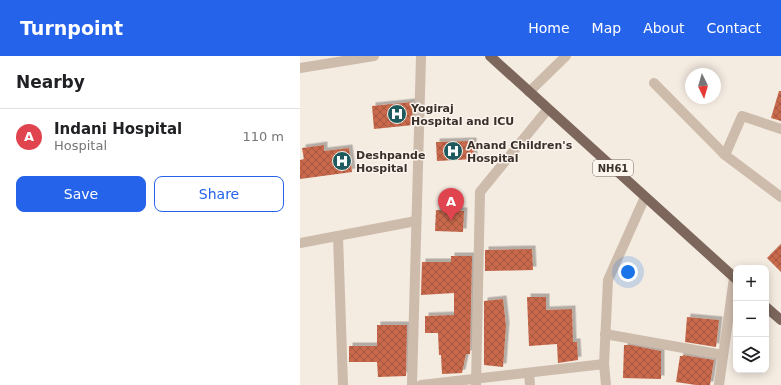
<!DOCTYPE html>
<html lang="en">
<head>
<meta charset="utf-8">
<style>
	:root { --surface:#fff; --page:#f2f2f2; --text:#202124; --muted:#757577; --line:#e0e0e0; --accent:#2563eb }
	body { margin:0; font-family:"DejaVu Sans",sans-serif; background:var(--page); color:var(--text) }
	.controls { position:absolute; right:12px; bottom:12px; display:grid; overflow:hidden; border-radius:8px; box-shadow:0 2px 10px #0003 }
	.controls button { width:36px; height:36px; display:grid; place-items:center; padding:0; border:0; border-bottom:1px solid var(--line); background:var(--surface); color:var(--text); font:20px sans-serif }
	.compass { position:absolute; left:385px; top:12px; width:36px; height:36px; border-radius:50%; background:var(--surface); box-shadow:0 2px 10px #0003; rotate:175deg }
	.you { position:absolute; left:328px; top:216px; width:14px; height:14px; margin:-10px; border:3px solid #fff; border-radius:50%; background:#1a73e8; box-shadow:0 0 0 6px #1a73e833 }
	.badge { display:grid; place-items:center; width:26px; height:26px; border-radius:50%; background:var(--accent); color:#fff; font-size:13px; font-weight:700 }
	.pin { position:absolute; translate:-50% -33px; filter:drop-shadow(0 1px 2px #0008) }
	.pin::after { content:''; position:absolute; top:21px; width:14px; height:12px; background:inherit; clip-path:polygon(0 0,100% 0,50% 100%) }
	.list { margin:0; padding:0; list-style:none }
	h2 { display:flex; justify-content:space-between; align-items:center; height:52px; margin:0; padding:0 16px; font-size:17px }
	h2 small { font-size:13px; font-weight:400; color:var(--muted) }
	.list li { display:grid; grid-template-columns:26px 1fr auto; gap:12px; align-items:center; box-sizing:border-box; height:56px; padding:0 16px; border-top:1px solid var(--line) }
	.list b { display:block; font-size:15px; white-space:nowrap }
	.list p { margin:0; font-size:13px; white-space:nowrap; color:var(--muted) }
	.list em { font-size:13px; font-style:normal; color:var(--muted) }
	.actions { display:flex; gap:8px; padding:12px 16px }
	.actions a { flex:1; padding:9px 0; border:1px solid var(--accent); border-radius:8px; text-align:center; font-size:14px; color:var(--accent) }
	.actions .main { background:var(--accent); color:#fff }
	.icon { flex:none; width:22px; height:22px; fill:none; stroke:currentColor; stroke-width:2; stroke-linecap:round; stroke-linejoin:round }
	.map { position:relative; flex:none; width:481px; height:329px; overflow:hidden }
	header { display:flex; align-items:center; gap:24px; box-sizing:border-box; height:56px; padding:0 20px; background:var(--accent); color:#fff }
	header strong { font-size:19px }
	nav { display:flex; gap:22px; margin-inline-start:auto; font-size:14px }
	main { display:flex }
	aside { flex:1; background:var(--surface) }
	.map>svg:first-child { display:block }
	.building { fill:url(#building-cross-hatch); filter:url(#shadow) }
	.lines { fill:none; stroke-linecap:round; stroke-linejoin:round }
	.minor { stroke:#cdbbac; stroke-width:10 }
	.major { stroke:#7d675c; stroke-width:10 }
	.labels { text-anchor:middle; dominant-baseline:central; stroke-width:3; stroke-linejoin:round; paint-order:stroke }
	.shield { fill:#fbf5ee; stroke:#756b66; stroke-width:1 }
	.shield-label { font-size:10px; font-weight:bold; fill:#3b302b }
	.poi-label { font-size:11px; font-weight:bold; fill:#3b302b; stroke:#fbf5ee; text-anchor:start }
</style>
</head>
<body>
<header>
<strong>Turnpoint</strong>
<nav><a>Home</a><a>Map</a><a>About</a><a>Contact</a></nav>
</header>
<main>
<aside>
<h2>Nearby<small></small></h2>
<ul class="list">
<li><span class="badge" style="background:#e0444e">A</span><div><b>Indani Hospital</b><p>Hospital</p></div><em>110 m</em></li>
</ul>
<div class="actions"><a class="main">Save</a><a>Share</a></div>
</aside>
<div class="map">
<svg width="481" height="329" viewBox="0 0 481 329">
	<defs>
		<pattern id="building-cross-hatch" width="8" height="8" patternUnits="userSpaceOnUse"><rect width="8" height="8" fill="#c8694b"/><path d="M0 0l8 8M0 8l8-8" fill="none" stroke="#a4573f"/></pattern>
		<filter id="shadow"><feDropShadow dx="3.5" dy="-3.5" stdDeviation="0" flood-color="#0004"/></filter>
	</defs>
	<rect width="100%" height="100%" fill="#f4ebe1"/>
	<g class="building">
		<polygon points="479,35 481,35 481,65 471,62"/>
		<polygon points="112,46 113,69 74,73 72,50"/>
		<polygon points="173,85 174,103 137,105 136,86"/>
		<polygon points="24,89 24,95 49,92 52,116 0,123 0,104 4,103 2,92"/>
		<polygon points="136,154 164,155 163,176 135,175"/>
		<polygon points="481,188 481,216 467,202"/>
		<polygon points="232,193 233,214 185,215 185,194"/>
		<polygon points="151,200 172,200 170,298 166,298 162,317 142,318 141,299 139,299 138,277 125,277 125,260 154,259 154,237 121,239 122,206 151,206"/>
		<polygon points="227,241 246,241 246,254 272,253 273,286 277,286 278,304 258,307 257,288 229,290"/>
		<polygon points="203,243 206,270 203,311 184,309 184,245"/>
		<polygon points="387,261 419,264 416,291 385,286"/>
		<polygon points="77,269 107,269 106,320 78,321 77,306 49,306 49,290 77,290"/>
		<polygon points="324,289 331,289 361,295 361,323 323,322"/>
		<polygon points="383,299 414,304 410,329 396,329 376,326 380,300 383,300"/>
	</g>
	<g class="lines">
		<g class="minor">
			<polyline points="0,12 74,0"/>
			<polyline points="354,27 425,99"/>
			<polyline points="229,36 266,0"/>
			<polyline points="481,73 442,60 425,99 481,141"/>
			<polyline points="38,180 43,329"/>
			<polyline points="0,187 116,165"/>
			<polyline points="305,278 423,299"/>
			<polyline points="304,308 308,224 345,141"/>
			<polyline points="229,317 230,329"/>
			<polyline points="112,329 121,0"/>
			<polyline points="121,329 304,308 306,329"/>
			<polyline points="176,329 180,136 248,53"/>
			<polyline points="419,329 434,222"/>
		</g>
		<g class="major">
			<polyline points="190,0 436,223"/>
			<polyline points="466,251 481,264"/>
		</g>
	</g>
	<defs>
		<g id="hospital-disc" transform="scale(1)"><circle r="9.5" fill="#1f5a5e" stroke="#fbf5ee"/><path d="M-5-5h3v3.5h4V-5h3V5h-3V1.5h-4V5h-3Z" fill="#fff"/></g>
	</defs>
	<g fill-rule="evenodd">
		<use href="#hospital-disc" x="97" y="58"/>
		<use href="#hospital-disc" x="153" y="95"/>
		<use href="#hospital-disc" x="42" y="105"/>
	</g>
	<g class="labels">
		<rect class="shield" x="293" y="104" width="40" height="16" rx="3"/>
		<g class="shield-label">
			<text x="313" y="112">NH61</text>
		</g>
		<g class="poi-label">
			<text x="111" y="52">Yogiraj<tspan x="111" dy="13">Hospital and ICU</tspan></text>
			<text x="167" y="89">Anand Children's<tspan x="167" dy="13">Hospital</tspan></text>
			<text x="56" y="99">Deshpande<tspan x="56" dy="13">Hospital</tspan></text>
		</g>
	</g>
</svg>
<div class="controls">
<button>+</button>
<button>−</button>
<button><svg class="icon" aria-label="layers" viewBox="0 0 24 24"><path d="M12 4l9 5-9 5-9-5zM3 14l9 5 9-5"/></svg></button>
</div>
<svg class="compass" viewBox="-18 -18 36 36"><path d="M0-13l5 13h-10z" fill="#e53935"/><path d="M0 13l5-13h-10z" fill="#757577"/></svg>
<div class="you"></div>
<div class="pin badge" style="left:151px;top:165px;background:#e0444e">A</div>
</div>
</main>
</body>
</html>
